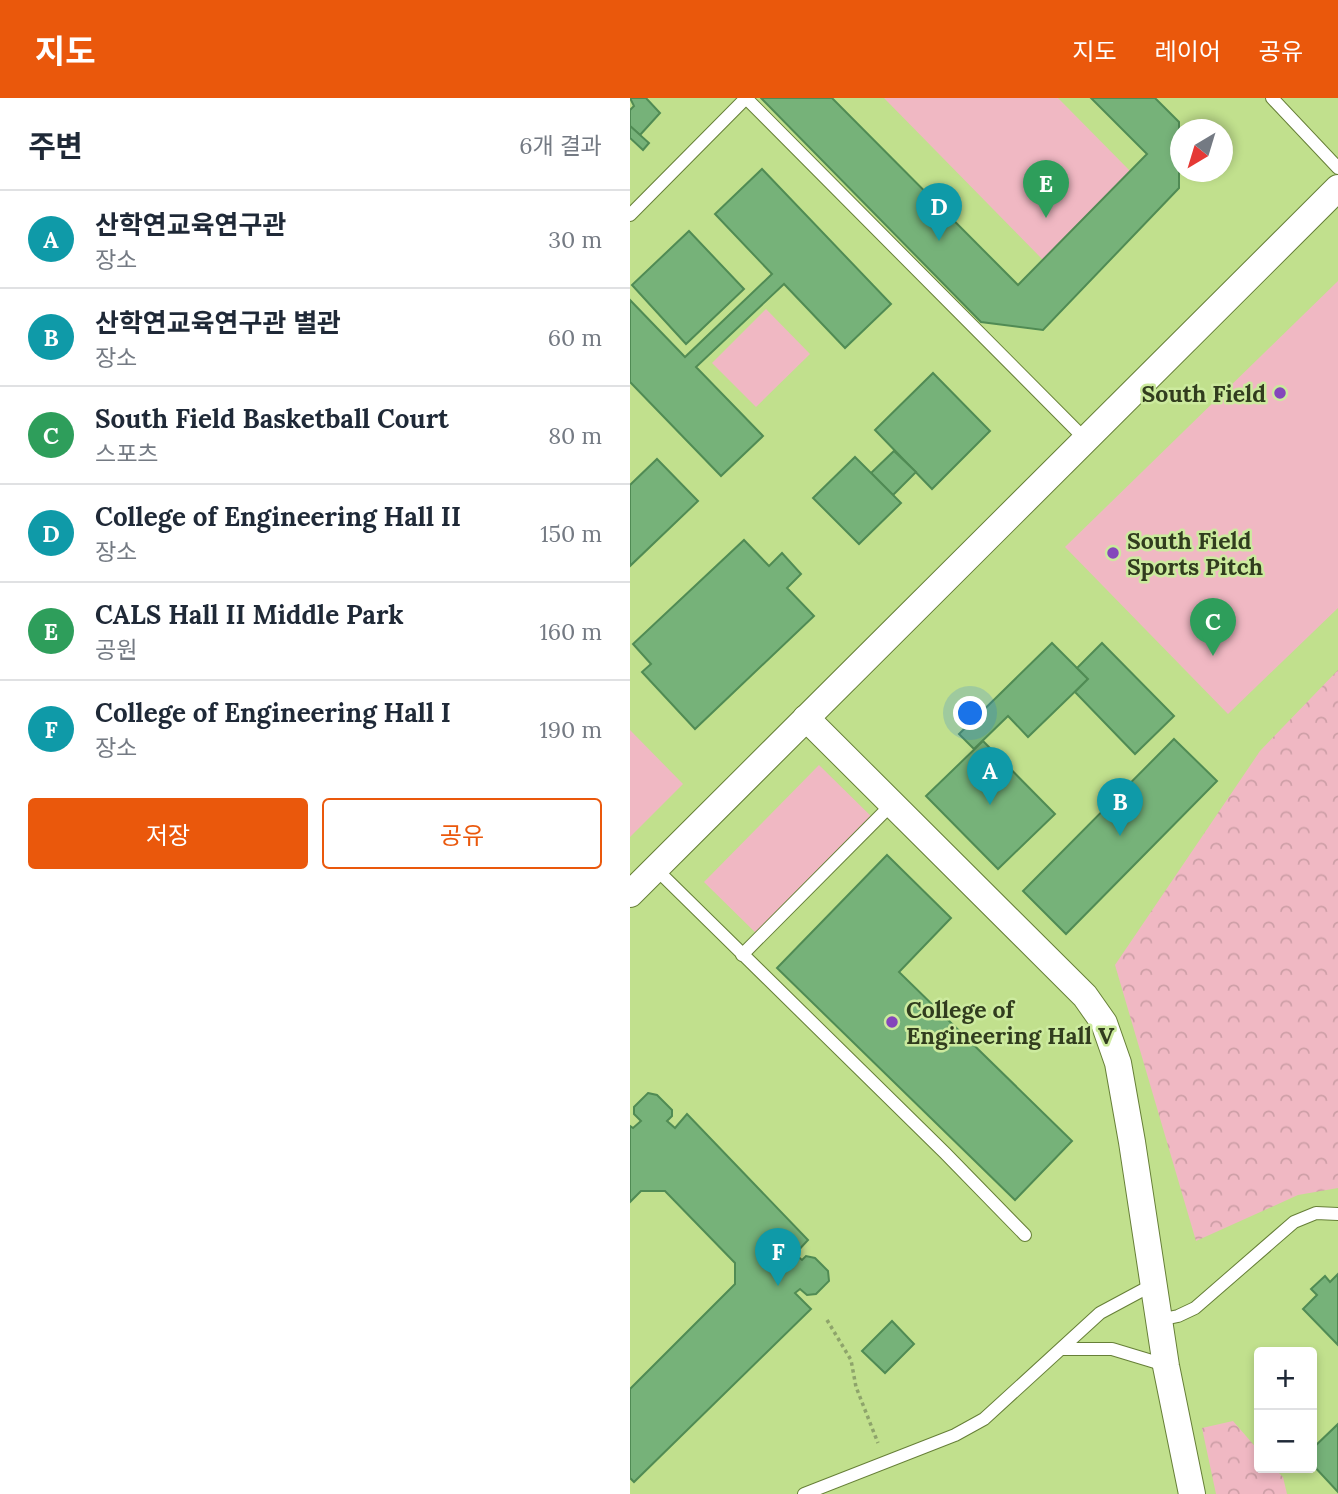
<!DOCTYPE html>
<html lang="ko">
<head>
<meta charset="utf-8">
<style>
	:root { --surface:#fff; --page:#f6f6f7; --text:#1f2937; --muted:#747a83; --line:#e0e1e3; --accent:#ea580c }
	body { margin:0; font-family:Lora,"Noto Sans KR",serif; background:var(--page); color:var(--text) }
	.controls { position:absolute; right:21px; bottom:21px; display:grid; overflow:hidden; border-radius:7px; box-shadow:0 4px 10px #0003 }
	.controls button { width:63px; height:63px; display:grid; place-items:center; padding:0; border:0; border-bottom:2px solid var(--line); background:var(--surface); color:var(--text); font:35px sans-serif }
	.compass { position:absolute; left:540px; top:21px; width:63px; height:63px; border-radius:50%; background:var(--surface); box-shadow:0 4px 10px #0003; rotate:218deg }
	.you { position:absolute; left:341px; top:616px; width:24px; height:24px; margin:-18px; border:5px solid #fff; border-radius:50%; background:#1a73e8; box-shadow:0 0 0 10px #1a73e833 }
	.badge { display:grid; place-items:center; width:46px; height:46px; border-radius:50%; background:var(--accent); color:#fff; font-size:23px; font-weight:700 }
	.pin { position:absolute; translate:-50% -58px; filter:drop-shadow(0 2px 4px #0008) }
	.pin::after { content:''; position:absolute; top:37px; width:24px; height:21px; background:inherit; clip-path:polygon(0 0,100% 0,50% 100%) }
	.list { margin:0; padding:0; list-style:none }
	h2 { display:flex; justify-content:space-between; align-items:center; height:91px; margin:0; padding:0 28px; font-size:30px }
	h2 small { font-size:23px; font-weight:400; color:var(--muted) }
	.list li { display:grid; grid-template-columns:46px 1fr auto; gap:21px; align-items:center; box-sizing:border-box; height:98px; padding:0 28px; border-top:2px solid var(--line) }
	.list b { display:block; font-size:26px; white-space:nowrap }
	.list p { margin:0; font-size:23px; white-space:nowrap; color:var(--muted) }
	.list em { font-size:23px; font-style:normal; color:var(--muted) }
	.actions { display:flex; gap:14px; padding:21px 28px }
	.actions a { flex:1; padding:16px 0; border:2px solid var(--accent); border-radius:7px; text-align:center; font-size:24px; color:var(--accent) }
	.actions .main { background:var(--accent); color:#fff }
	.map { position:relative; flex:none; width:708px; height:1396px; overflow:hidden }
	header { display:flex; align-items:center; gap:42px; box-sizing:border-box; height:98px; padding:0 35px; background:var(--accent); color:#fff }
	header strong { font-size:33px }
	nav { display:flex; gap:38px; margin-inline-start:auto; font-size:24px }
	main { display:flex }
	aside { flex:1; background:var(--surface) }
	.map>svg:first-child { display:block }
	.built { fill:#c1e08d; fill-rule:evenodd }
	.forest { fill:url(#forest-crowns) }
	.green { fill:#f0b8c3 }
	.building { fill:#76b279; stroke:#508b54; stroke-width:2 }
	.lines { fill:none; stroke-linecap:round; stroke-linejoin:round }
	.lane-casing { stroke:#667f37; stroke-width:14 }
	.street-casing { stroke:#667f37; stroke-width:28 }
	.path { stroke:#8ea46b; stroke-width:3.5; stroke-dasharray:3.5 3.5; stroke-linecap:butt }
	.lane { stroke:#fff; stroke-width:12 }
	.street { stroke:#fff; stroke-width:26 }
	.poi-dot { fill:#8446bb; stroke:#ccea9e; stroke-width:2.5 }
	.labels { text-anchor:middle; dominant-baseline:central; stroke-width:5; stroke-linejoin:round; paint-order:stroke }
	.poi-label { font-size:23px; font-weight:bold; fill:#313c1e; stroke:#ccea9e; text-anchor:start }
</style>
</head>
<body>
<header>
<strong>지도</strong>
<nav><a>지도</a><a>레이어</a><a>공유</a></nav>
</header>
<main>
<aside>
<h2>주변<small>6개 결과</small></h2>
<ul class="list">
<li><span class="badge" style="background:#0f9aa8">A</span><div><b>산학연교육연구관</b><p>장소</p></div><em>30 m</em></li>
<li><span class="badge" style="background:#0f9aa8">B</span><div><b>산학연교육연구관 별관</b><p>장소</p></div><em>60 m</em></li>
<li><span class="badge" style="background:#2e9e5b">C</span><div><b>South Field Basketball Court</b><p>스포츠</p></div><em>80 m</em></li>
<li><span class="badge" style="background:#0f9aa8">D</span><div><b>College of Engineering Hall II</b><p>장소</p></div><em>150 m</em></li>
<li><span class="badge" style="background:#2e9e5b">E</span><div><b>CALS Hall II Middle Park</b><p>공원</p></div><em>160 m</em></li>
<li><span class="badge" style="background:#0f9aa8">F</span><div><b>College of Engineering Hall I</b><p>장소</p></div><em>190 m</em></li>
</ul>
<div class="actions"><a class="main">저장</a><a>공유</a></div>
</aside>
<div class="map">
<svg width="708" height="1396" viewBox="0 0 708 1396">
	<defs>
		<pattern id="forest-crowns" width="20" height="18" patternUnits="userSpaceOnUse" patternTransform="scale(1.75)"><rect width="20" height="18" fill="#f0b8c3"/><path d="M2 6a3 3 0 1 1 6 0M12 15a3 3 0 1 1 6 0" fill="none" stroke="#ce9fa7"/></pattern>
	</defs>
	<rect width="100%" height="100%" fill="#ccea9e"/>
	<path class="built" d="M0,0H708V1396H0ZM550,32H592V74H550ZM629,1254H682V1370H629Z"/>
	<g class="forest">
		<polygon points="708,572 708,1090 668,1097 566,1143 485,867 630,653"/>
		<polygon points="603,1323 629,1353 629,1370 644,1370 653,1379 657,1396 586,1396 572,1330"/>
	</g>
	<g class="green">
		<polygon points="254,0 428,0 504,77 415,164"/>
		<polygon points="708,183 708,510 598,616 435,449"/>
		<polygon points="136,211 180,256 126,309 82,265"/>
		<polygon points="0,632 53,686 0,739"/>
		<polygon points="189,667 250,727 134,843 74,784"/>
	</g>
	<g class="building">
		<polygon points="0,0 16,0 30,15 10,37 0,28 0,12 4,8"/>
		<polygon points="131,0 202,0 388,187 517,56 461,0 525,0 549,24 549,90 413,232 351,224"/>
		<polygon points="0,28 19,45 13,52 0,40"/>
		<polygon points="132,71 261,206 215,250 154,186 66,269 133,338 91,378 0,284 0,202 55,259 142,176 85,116"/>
		<polygon points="59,133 114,191 56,246 2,187"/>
		<polygon points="303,275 360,333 302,391 245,332"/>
		<polygon points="264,353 286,374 263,397 241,375"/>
		<polygon points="225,359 271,405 229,446 183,400"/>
		<polygon points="27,361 68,403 0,468 0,387"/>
		<polygon points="114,442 139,468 152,455 171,476 157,490 184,518 65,631 12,574 21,566 3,546"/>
		<polygon points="422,545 458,581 398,639 378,618 344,651 329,636"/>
		<polygon points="472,545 544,618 505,656 445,594 458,581 447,570"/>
		<polygon points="544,641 587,683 436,836 393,793"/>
		<polygon points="353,643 425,716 368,771 296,698"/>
		<polygon points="257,757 321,820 269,874 442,1043 385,1102 147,870"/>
		<polygon points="18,995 27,997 42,1012 42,1018 37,1023 45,1030 57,1016 178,1142 165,1156 172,1162 176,1158 185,1160 198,1173 199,1183 186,1196 177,1197 170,1191 165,1195 181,1211 4,1384 0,1380 0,1291 105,1186 105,1165 35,1093 11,1093 0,1104 0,1028 3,1030 11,1023 4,1016 4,1009"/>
		<polygon points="708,1176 708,1247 673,1211 687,1197 681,1191 695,1178 700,1184"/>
		<polygon points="262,1223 284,1246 255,1275 232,1253"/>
		<polygon points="708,1326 708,1394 682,1366 682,1351"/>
	</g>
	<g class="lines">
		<g class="lane-casing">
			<g id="lane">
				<polyline points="116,0 455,341"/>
				<polyline points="642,0 708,70"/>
				<polyline points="0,117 116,0"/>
				<polyline points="26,771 315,1055 395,1137"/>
				<polyline points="112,857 261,707"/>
				<polyline points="529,1222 548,1218 565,1210 664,1124 686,1115 708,1116"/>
				<polyline points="433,1251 482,1251 535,1267"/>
				<polyline points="174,1396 325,1337 354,1321 470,1215 524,1186"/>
			</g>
		</g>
		<g class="street-casing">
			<g id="street">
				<polyline points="176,620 455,898 474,925 488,965 502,1044 536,1268 562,1396"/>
				<polyline points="0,796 708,90"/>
			</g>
		</g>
		<polyline class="path" points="197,1222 221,1262 226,1289 248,1345"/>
		<use href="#lane" class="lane"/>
		<use href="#street" class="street"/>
	</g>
	<g class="poi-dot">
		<circle cx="650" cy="295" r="7"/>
		<circle cx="483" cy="455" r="7"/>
		<circle cx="262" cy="924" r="7"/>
	</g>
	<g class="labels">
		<g class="poi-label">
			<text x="636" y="295" text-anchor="end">South Field</text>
			<text x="497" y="442">South Field<tspan x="497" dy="26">Sports Pitch</tspan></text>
			<text x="276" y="911">College of<tspan x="276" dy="26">Engineering Hall V</tspan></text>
		</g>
	</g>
</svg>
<div class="controls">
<button>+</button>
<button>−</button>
</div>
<svg class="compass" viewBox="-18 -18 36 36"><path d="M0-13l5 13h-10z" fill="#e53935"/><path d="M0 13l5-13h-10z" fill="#747a83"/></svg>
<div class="you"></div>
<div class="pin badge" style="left:360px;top:707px;background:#0f9aa8">A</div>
<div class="pin badge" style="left:490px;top:738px;background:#0f9aa8">B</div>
<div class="pin badge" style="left:583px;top:558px;background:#2e9e5b">C</div>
<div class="pin badge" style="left:309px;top:143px;background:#0f9aa8">D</div>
<div class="pin badge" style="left:416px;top:120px;background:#2e9e5b">E</div>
<div class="pin badge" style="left:148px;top:1188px;background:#0f9aa8">F</div>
</div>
</main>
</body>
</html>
